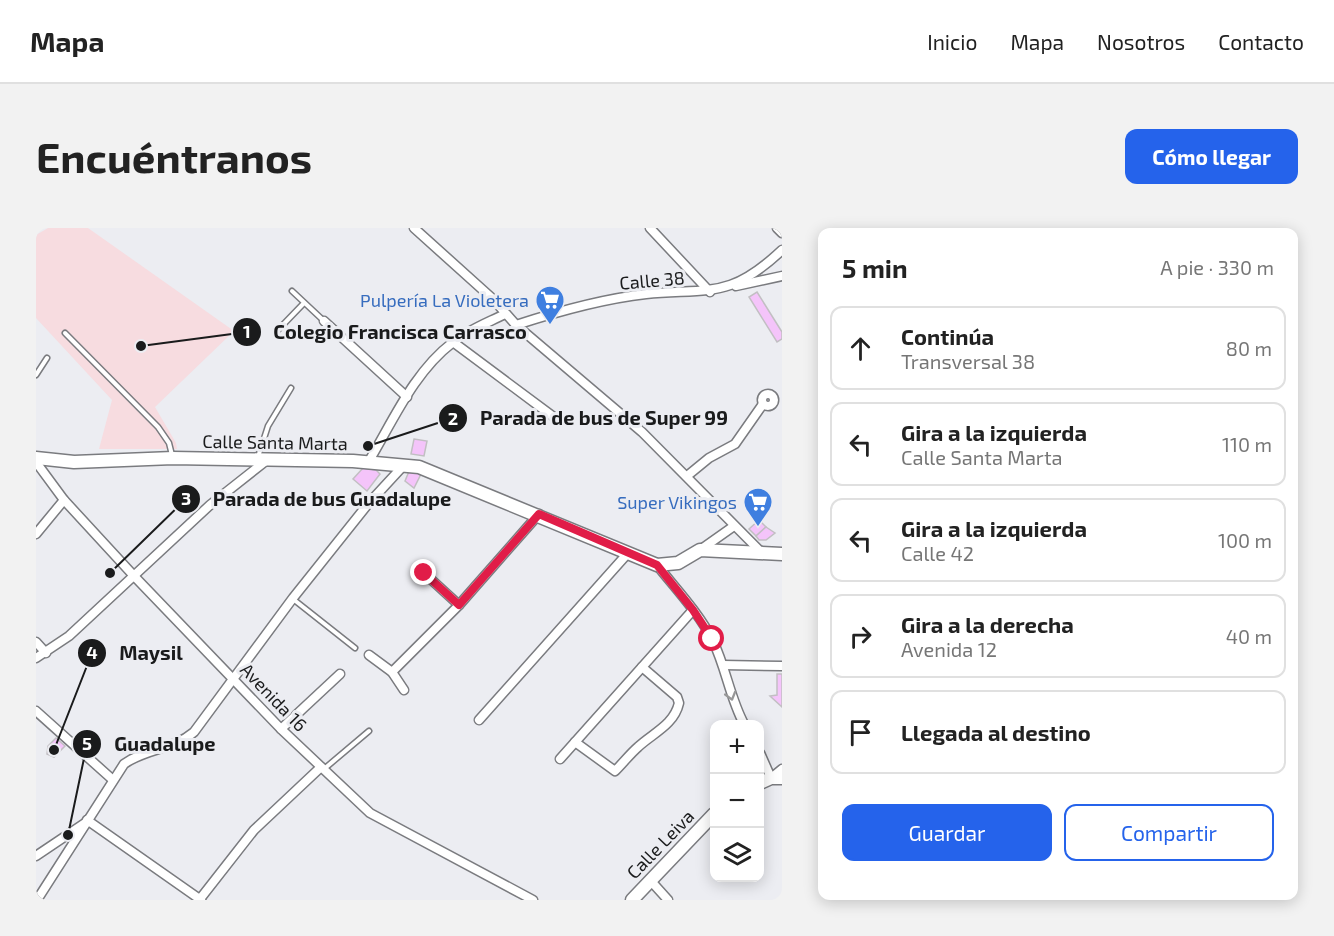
<!DOCTYPE html>
<html lang="es">
<head>
<meta charset="utf-8">
<style>
	:root { --surface:#fff; --page:#f2f2f2; --text:#222; --muted:#767676; --line:#e0e0e0; --accent:#2563eb }
	body { margin:0; font-family:"Exo 2",sans-serif; background:var(--page); color:var(--text) }
	.controls { position:absolute; right:18px; bottom:18px; display:grid; overflow:hidden; border-radius:12px; box-shadow:0 3px 15px #0003 }
	.controls button { width:54px; height:54px; display:grid; place-items:center; padding:0; border:0; border-bottom:2px solid var(--line); background:var(--surface); color:var(--text); font:30px sans-serif }
	.stop { position:absolute; width:18px; height:18px; margin:-14px; border:4px solid #e11d48; border-radius:50%; background:#fff }
	.stop.end { background:#e11d48; border-color:#fff; box-shadow:0 2px 6px #0008 }
	.list { margin:0; padding:0; list-style:none }
	h2 { display:flex; justify-content:space-between; align-items:center; height:78px; margin:0; padding:0 24px; font-size:26px }
	h2 small { font-size:20px; font-weight:400; color:var(--muted) }
	.list li { display:grid; grid-template-columns:39px 1fr auto; gap:18px; align-items:center; box-sizing:border-box; height:84px; margin:0 12px 12px; padding:0 12px; border:2px solid var(--line); border-radius:12px }
	.list b { display:block; font-size:22px; white-space:nowrap }
	.list p { margin:0; font-size:20px; white-space:nowrap; color:var(--muted) }
	.list em { font-size:20px; font-style:normal; color:var(--muted) }
	.actions { display:flex; gap:12px; padding:18px 24px }
	.actions a { flex:1; padding:14px 0; border:2px solid var(--accent); border-radius:12px; text-align:center; font-size:21px; color:var(--accent) }
	.actions .main { background:var(--accent); color:#fff }
	.icon { flex:none; width:33px; height:33px; fill:none; stroke:currentColor; stroke-width:2; stroke-linecap:round; stroke-linejoin:round }
	.map { position:relative; flex:none; width:746px; height:672px; overflow:hidden; border-radius:12px }
	header { display:flex; align-items:center; gap:36px; box-sizing:border-box; height:84px; padding:0 30px; background:var(--surface); border-bottom:2px solid var(--line) }
	header strong { font-size:28px }
	nav { display:flex; gap:33px; margin-inline-start:auto; font-size:21px }
	.intro { display:flex; align-items:center; justify-content:space-between; box-sizing:border-box; height:144px; padding:0 36px }
	h1 { margin:0; font-size:42px }
	.button { padding:15px 27px; border-radius:12px; background:var(--accent); color:#fff; font-size:21px; font-weight:700 }
	main { display:flex; gap:36px; padding:0 36px }
	aside { flex:1; background:var(--surface); border-radius:12px; box-shadow:0 3px 15px #0003 }
	.map>svg:first-child { display:block }
	.education { fill:#f7dce0 }
	.building { fill:#f4c4fa; stroke:#c2bfc3; stroke-width:1.5 }
	.lines { fill:none; stroke-linecap:round; stroke-linejoin:round }
	.lane-casing { stroke:#7a7b7f; stroke-width:7 }
	.street-casing { stroke:#7a7b7f; stroke-width:11 }
	.secondary-casing { stroke:#7a7b7f; stroke-width:15 }
	.lane { stroke:#fff; stroke-width:4 }
	.street { stroke:#fff; stroke-width:8 }
	.secondary { stroke:#fff; stroke-width:12 }
	.oneway { stroke:#989899 }
	.route { stroke:#e11d48; stroke-width:8 }
	.labels { text-anchor:middle; dominant-baseline:central; stroke-width:6; stroke-linejoin:round; paint-order:stroke }
	.street-label { font-size:18px; fill:#1a1b1c; stroke:#ecedf2 }
	.shop-label { font-size:18px; fill:#366cbe; stroke:#ecedf2; text-anchor:end }
	.leader { fill:none; stroke:#1a1b1c; stroke-width:2 }
	.callout-dot { fill:#1a1b1c; stroke:#ecedf2; stroke-width:2 }
	.mark-label { font-size:18px; text-anchor:middle; font-weight:bold; fill:#fff }
	.callout-label { font-size:20px; text-anchor:middle; font-weight:bold; fill:#1a1b1c; stroke:#ecedf2; stroke-width:6; stroke-linejoin:round; paint-order:stroke }
</style>
</head>
<body>
<header>
<strong>Mapa</strong>
<nav><a>Inicio</a><a>Mapa</a><a>Nosotros</a><a>Contacto</a></nav>
</header>
<div class="intro"><h1>Encuéntranos</h1><a class="button">Cómo llegar</a></div>
<main>
<div class="map">
<svg width="746" height="672" viewBox="0 0 746 672">
	<rect width="100%" height="100%" fill="#ecedf2"/>
	<polygon class="education" points="12,0 52,0 198,103 119,179 140,215 141,221 63,221 76,172 0,90 0,7"/>
	<g class="building">
		<polygon points="721,64 746,104 746,111 741,114 713,69"/>
		<polygon points="378,211 391,213 388,228 375,226"/>
		<polygon points="327,240 340,242 344,246 331,263 317,251"/>
		<polygon points="374,241 385,246 378,260 369,253"/>
		<polygon points="723,292 730,299 720,308 713,301"/>
		<polygon points="730,299 739,305 730,312 723,312 720,308"/>
		<polygon points="741,446 746,446 746,479 734,468 741,467"/>
		<polygon points="20,510 29,518 18,529 11,526 12,518"/>
	</g>
	<g class="lines">
		<g class="lane-casing">
			<g id="lane">
				<polyline points="256,63 288,93"/>
				<polyline points="241,103 268,75"/>
				<polyline points="29,105 122,199 133,215 136,227"/>
				<polyline points="0,147 11,130"/>
				<polyline points="222,229 232,198 255,160"/>
				<polyline points="257,371 319,420"/>
				<polyline points="288,541 333,503"/>
			</g>
		</g>
		<g class="street-casing">
			<g id="street">
				<polyline points="378,0 458,72 480,97 606,204 725,324"/>
				<polyline points="614,0 674,64"/>
				<polyline points="741,0 746,5"/>
				<polyline points="700,58 746,48"/>
				<polyline points="288,93 371,169"/>
				<path d="M480,97C523,83 565,71 610,66C675,60 694,71 746,22"/>
				<polyline points="417,114 523,193"/>
				<circle cx="732" cy="172" r="6"/>
				<path d="M333,233C357,193 378,144 416,115C432,102 451,95 469,86"/>
				<polyline points="0,234 28,272 98,348 245,501 334,585 497,672"/>
				<polyline points="651,248 673,230 699,216 727,176"/>
				<polyline points="0,306 28,272"/>
				<polyline points="664,322 698,298"/>
				<path d="M621,337C640,361 663,385 677,413C690,440 694,470 708,496"/>
				<polyline points="388,345 423,377"/>
				<polyline points="0,414 10,425"/>
				<polyline points="333,427 356,444 368,462"/>
				<polyline points="0,430 33,408 174,277 231,232"/>
				<polyline points="687,437 746,438"/>
				<polyline points="356,444 423,377 503,286"/>
				<polyline points="0,483 77,552"/>
				<polyline points="443,492 592,325"/>
				<polyline points="245,501 304,446"/>
				<path d="M539,514L579,543C587,535 594,526 602,519C617,505 638,497 643,475L641,469L606,439"/>
				<polyline points="724,525 735,550 746,541"/>
				<polyline points="524,531 657,382"/>
				<polyline points="51,592 165,672"/>
				<polyline points="0,628 49,595"/>
				<polyline points="614,652 632,672"/>
				<polyline points="164,671 218,602 285,539"/>
				<path d="M1,672L88,536C110,520 137,522 158,504L257,370L332,276L368,237"/>
			</g>
		</g>
		<g class="secondary-casing">
			<g id="secondary">
				<polyline points="0,230 38,234 137,230 317,233 383,239 621,337 642,335 664,322 746,326"/>
				<polyline points="724,555 735,550 746,550"/>
				<polyline points="596,672 678,586"/>
			</g>
		</g>
		<use href="#lane" class="lane"/>
		<use href="#street" class="street"/>
		<use href="#secondary" class="secondary"/>
	</g>
	<defs><path id="oneway-chevron" d="M-2-3.5L2.5 0L-2 3.5" fill="none" stroke-width="1.6" stroke-linecap="round" stroke-linejoin="round" transform="scale(1.5)"/></defs>
	<use class="oneway" href="#oneway-chevron" transform="translate(695 468) rotate(74)"/>
	<g class="lines">
		<polyline class="route" points="388,345 423,377 503,286 621,337 657,382 676,411"/>
	</g>
	<defs>
		<g id="supermarket-pin" transform="scale(1.5)"><path d="M0 17L-7.5 6A9.5 9.5 0 1 1 7.5 6Z" fill="#3f7fe0" stroke="#ecedf2"/><path d="M-6-5.5h2.5l.6 2H6L4.5 2H-2.5L-4.4-4H-6ZM-1.5 3.2a1.3 1.3 0 1 0 .1 0ZM3 3.2a1.3 1.3 0 1 0 .1 0Z" fill="#fff"/></g>
	</defs>
	<g fill-rule="evenodd">
		<use href="#supermarket-pin" x="514" y="72"/>
		<use href="#supermarket-pin" x="722" y="274"/>
	</g>
	<g class="labels">
		<g class="street-label">
			<text transform="translate(616 52) rotate(-5)">Calle 38</text>
			<text transform="translate(239 214) rotate(1)">Calle Santa Marta</text>
			<text transform="translate(238 469) rotate(46)">Avenida 16</text>
			<text transform="translate(624 616) rotate(-46)">Calle Leiva</text>
		</g>
		<g class="shop-label">
			<text x="493" y="72">Pulpería La Violetera</text>
			<text x="701" y="274">Super Vikingos</text>
		</g>
	</g>
	<path class="leader" d="M105 118L211 104M332 218L417 190M74 345L150 271M18 522L56 425M32 607L51 516"/>
	<g class="callout-dot">
		<circle cx="105" cy="118" r="6"/>
		<circle cx="332" cy="218" r="6"/>
		<circle cx="74" cy="345" r="6"/>
		<circle cx="18" cy="522" r="6"/>
		<circle cx="32" cy="607" r="6"/>
		<circle cx="211" cy="104" r="15"/>
		<circle cx="417" cy="190" r="15"/>
		<circle cx="150" cy="271" r="15"/>
		<circle cx="56" cy="425" r="15"/>
		<circle cx="51" cy="516" r="15"/>
	</g>
	<g class="mark-label">
		<text x="211" y="110">1</text>
		<text x="417" y="197">2</text>
		<text x="150" y="277">3</text>
		<text x="56" y="431">4</text>
		<text x="51" y="522">5</text>
	</g>
	<g class="callout-label">
		<text x="364" y="111">Colegio Francisca Carrasco</text>
		<text x="568" y="197">Parada de bus de Super 99</text>
		<text x="296" y="278">Parada de bus Guadalupe</text>
		<text x="115" y="432">Maysil</text>
		<text x="129" y="523">Guadalupe</text>
	</g>
</svg>
<div class="controls">
<button>+</button>
<button>−</button>
<button><svg class="icon" aria-label="layers" viewBox="0 0 24 24"><path d="M12 4l9 5-9 5-9-5zM3 14l9 5 9-5"/></svg></button>
</div>
<div class="stop" style="left:676px;top:411px"></div>
<div class="stop end" style="left:388px;top:345px"></div>
</div>
<aside>
<h2>5 min<small>A pie · 330 m</small></h2>
<ul class="list">
<li><svg class="icon" aria-label="ahead" viewBox="0 0 24 24"><path d="M12 20V5M6 11l6-6 6 6"/></svg><div><b>Continúa</b><p>Transversal 38</p></div><em>80 m</em></li>
<li><svg class="icon" aria-label="left" viewBox="0 0 24 24"><path d="M17 20v-9H6M10 6l-5 5 5 5"/></svg><div><b>Gira a la izquierda</b><p>Calle Santa Marta</p></div><em>110 m</em></li>
<li><svg class="icon" aria-label="left" viewBox="0 0 24 24"><path d="M17 20v-9H6M10 6l-5 5 5 5"/></svg><div><b>Gira a la izquierda</b><p>Calle 42</p></div><em>100 m</em></li>
<li><svg class="icon" aria-label="right" viewBox="0 0 24 24"><path d="M7 20v-9h11M14 6l5 5-5 5"/></svg><div><b>Gira a la derecha</b><p>Avenida 12</p></div><em>40 m</em></li>
<li><svg class="icon" aria-label="arrive" viewBox="0 0 24 24"><path d="M6 21V4h12l-3 4 3 4H6"/></svg><div><b>Llegada al destino</b></div></li>
</ul>
<div class="actions"><a class="main">Guardar</a><a>Compartir</a></div>
</aside>
</main>
</body>
</html>
